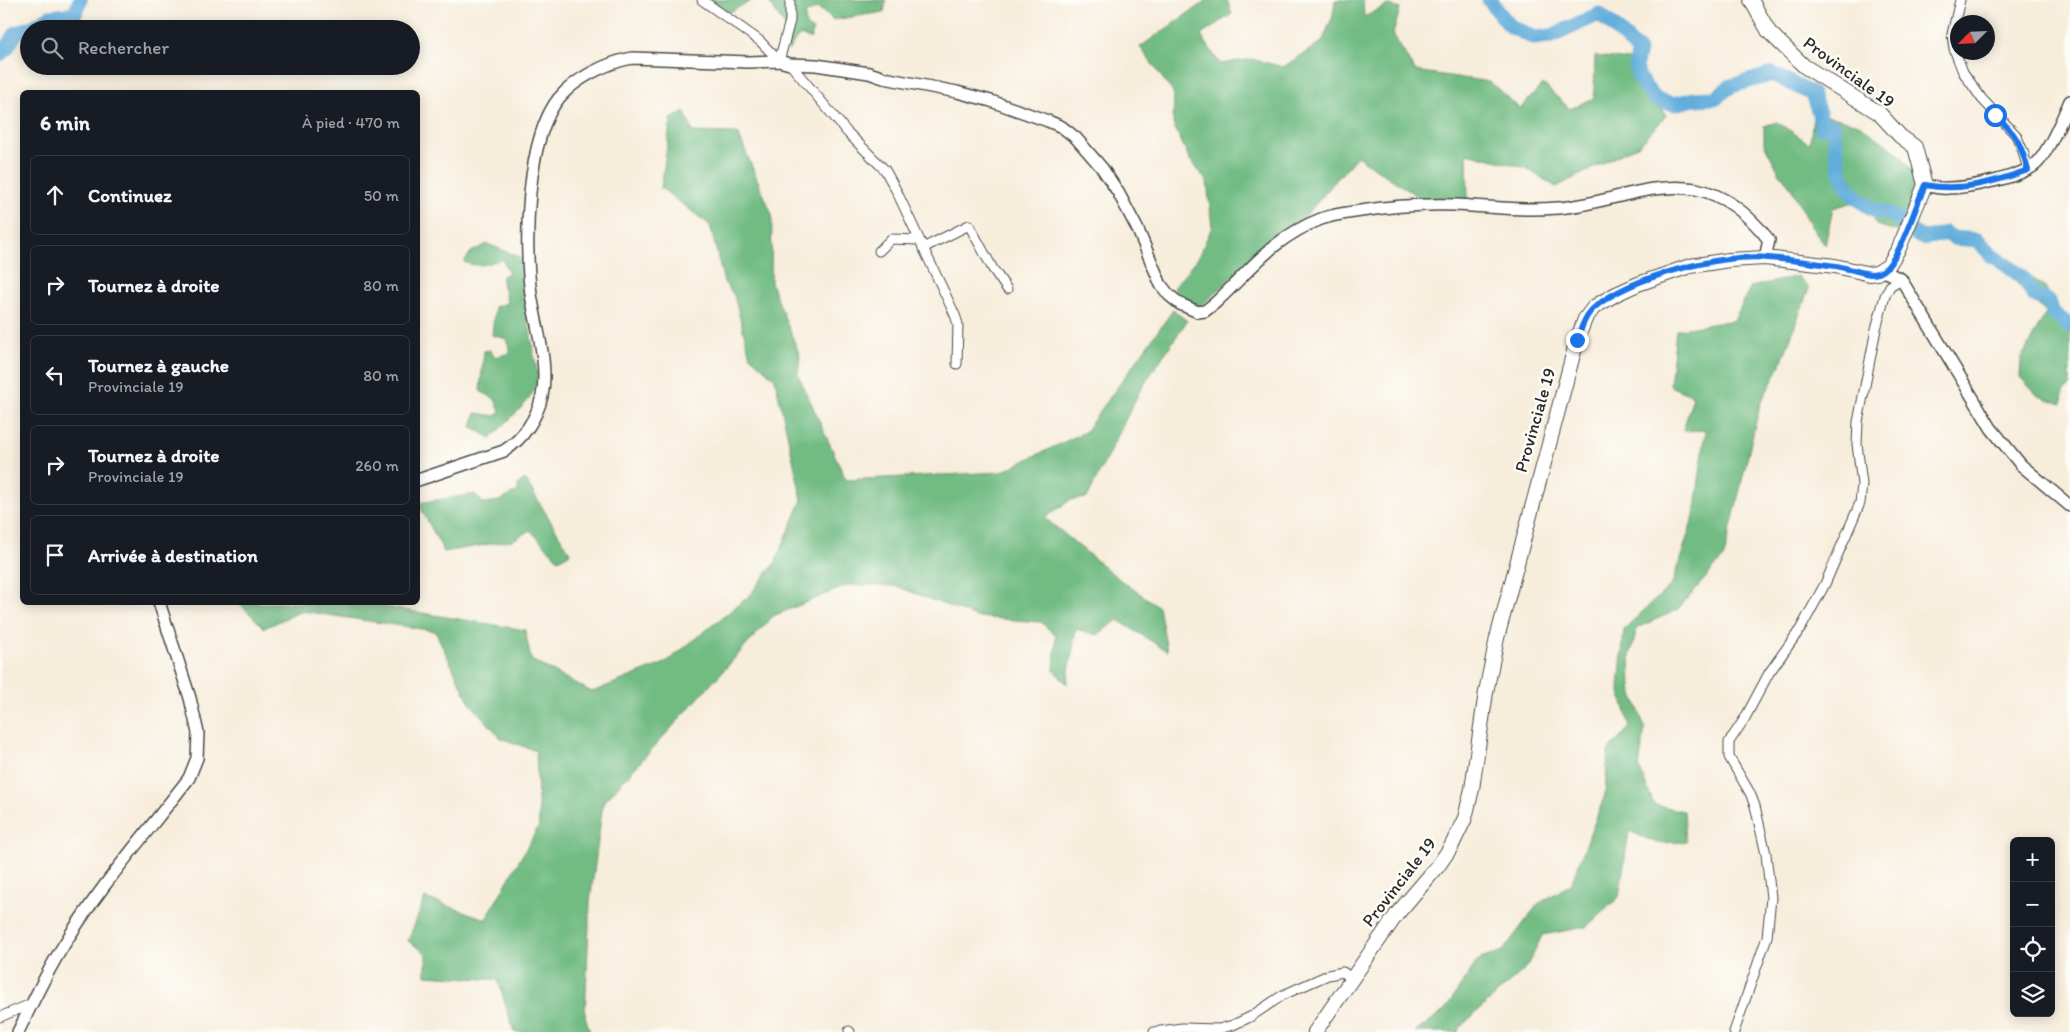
<!DOCTYPE html>
<html lang="fr">
<head>
<meta charset="utf-8">
<style>
	:root { --surface:#171b24; --page:#20242c; --text:#f1f3f6; --muted:#9ea1a6; --line:#363941 }
	body { margin:0; font-family:Itim,sans-serif; background:var(--page); color:var(--text) }
	.controls { position:absolute; right:15px; bottom:15px; display:grid; overflow:hidden; border-radius:8px; box-shadow:0 2px 12px #0003 }
	.controls button { width:45px; height:45px; display:grid; place-items:center; padding:0; border:0; border-bottom:1px solid var(--line); background:var(--surface); color:var(--text); font:25px sans-serif }
	.compass { position:absolute; left:1950px; top:15px; width:45px; height:45px; border-radius:50%; background:var(--surface); box-shadow:0 2px 12px #0003; rotate:246deg }
	.stop { position:absolute; width:15px; height:15px; margin:-11px; border:4px solid #1a73e8; border-radius:50%; background:#fff }
	.stop.end { background:#1a73e8; border-color:#fff; box-shadow:0 1px 5px #0008 }
	.list { margin:0; padding:0; list-style:none }
	h2 { display:flex; justify-content:space-between; align-items:center; height:65px; margin:0; padding:0 20px; font-size:21px }
	h2 small { font-size:16px; font-weight:400; color:var(--muted) }
	.list li { display:grid; grid-template-columns:32px 1fr auto; gap:15px; align-items:center; box-sizing:border-box; height:80px; margin:0 10px 10px; padding:0 10px; border:1px solid var(--line); border-radius:8px }
	.list b { display:block; font-size:19px; white-space:nowrap }
	.list p { margin:0; font-size:16px; white-space:nowrap; color:var(--muted) }
	.list em { font-size:16px; font-style:normal; color:var(--muted) }
	.icon { flex:none; width:28px; height:28px; fill:none; stroke:currentColor; stroke-width:2; stroke-linecap:round; stroke-linejoin:round }
	.map { position:relative; flex:none; width:2070px; height:1032px; overflow:hidden }
	.search { position:absolute; background:var(--surface); box-shadow:0 2px 12px #0003; left:20px; top:20px; width:400px; height:55px; display:flex; align-items:center; gap:12px; box-sizing:border-box; padding:0 18px; border-radius:28px; color:var(--muted); font-size:19px }
	.panel { position:absolute; background:var(--surface); box-shadow:0 2px 12px #0003; left:20px; top:90px; width:400px; height:515px; border-radius:8px }
	.map>svg:first-child { display:block }
	.forest { fill:#72bc84; stroke:#4e7458 }
	.lines { fill:none; stroke-linecap:round; stroke-linejoin:round }
	.river { stroke:#62addb; stroke-width:15 }
	.minor-casing { stroke:#4a4845; stroke-width:11 }
	.tertiary-casing { stroke:#4a4845; stroke-width:14 }
	.primary-casing { stroke:#4a4845; stroke-width:16 }
	.minor { stroke:#fff; stroke-width:9 }
	.tertiary { stroke:#fff; stroke-width:11 }
	.primary { stroke:#fff; stroke-width:14 }
	.route { stroke:#1a73e8; stroke-width:6 }
	.labels { text-anchor:middle; dominant-baseline:central; stroke-width:5; stroke-linejoin:round; paint-order:stroke }
	.street-label { font-size:18px; fill:#2b2b2b; stroke:#fdfcf7 }
</style>
</head>
<body>
<div class="map">
<svg width="2070" height="1032" viewBox="0 0 2070 1032">
	<rect width="100%" height="100%" fill="#fdfcf7"/>
	<filter id="ink" filterUnits="userSpaceOnUse"><feTurbulence type="fractalNoise" baseFrequency=".02" numOctaves="2"/><feDisplacementMap in="SourceGraphic" scale="10" xChannelSelector="R" yChannelSelector="G"/><feConvolveMatrix kernelMatrix="1 2 1 2 8 2 1 2 1" color-interpolation-filters="sRGB"/></filter>
	<filter id="wash" filterUnits="userSpaceOnUse"><feTurbulence type="fractalNoise" baseFrequency=".0096" numOctaves="4" result="noise"/><feDisplacementMap in="SourceGraphic" scale="20" xChannelSelector="R" yChannelSelector="G"/><feGaussianBlur stdDeviation="1.12" result="paint"/><feColorMatrix in="noise" values="0 0 0 0 0 0 0 0 0 0 0 0 0 0 0 0 0 1.4 0 .05"/><feComposite in="paint" operator="in"/></filter>
	<g filter="url(#wash)">
		<rect width="100%" height="100%" fill="#f7eddb"/>
		<g class="forest">
			<polygon points="711,0 753,0 722,16"/>
			<polygon points="767,0 886,0 884,12 832,20 829,15 817,8 805,14 806,26 813,30 811,38 807,38 801,35 796,39 788,51 787,29"/>
			<polygon points="1207,0 1227,0 1232,14 1201,35 1220,64 1252,59 1283,67 1322,42 1333,16 1335,0 1363,0 1364,17 1388,5 1400,9 1393,34 1415,71 1490,82 1520,109 1543,84 1570,109 1594,98 1595,56 1629,60 1651,84 1666,116 1639,145 1556,187 1526,168 1467,153 1468,199 1439,205 1427,203 1357,156 1301,221 1264,248 1200,307 1186,303 1173,288 1198,258 1212,227 1207,181 1190,160 1173,124 1174,94 1140,47"/>
			<polygon points="1798,81 1816,91 1824,115 1859,124 1898,153 1914,172 1919,186 1903,233 1876,225 1871,207 1854,202 1833,208 1825,245 1811,226 1790,186 1780,174 1764,144 1764,126 1777,122 1810,144 1814,107"/>
			<polygon points="684,111 693,132 738,133 772,215 771,283 800,356 798,374 846,480 1001,472 1085,432 1173,310 1187,321 1140,390 1087,498 1070,500 1045,518 1119,579 1159,607 1167,651 1118,620 1097,635 1076,629 1067,684 1054,671 1056,636 1041,622 976,617 896,586 848,585 773,616 603,803 590,902 585,1016 590,1032 514,1032 498,980 426,975 426,953 408,941 425,898 486,919 539,826 536,751 501,738 470,703 435,631 302,611 264,628 239,603 362,603 525,630 531,660 592,692 665,663 748,597 775,563 802,500 775,379 750,356 734,295 724,282 710,225 661,188 671,119"/>
			<path d="M487,244L520,257L524,295L538,378L532,394L525,404L491,438L472,427L476,413L496,416L500,412L495,399L480,391L484,351L490,350L495,357L510,353L507,339L492,335L495,307L507,303C506,293 501,286 502,276L509,273L502,259C487,264 479,268 464,262L471,252Z"/>
			<polygon points="2026,274 2044,286 2060,314 2070,317 2070,386 2063,392 2062,404 2038,396 2020,377 2021,359 2046,313 2012,278"/>
			<polygon points="1798,276 1809,288 1781,364 1760,404 1724,557 1677,610 1637,628 1630,656 1631,688 1645,728 1639,767 1654,805 1684,811 1686,842 1657,843 1629,831 1619,897 1586,927 1542,935 1528,966 1459,1028 1458,1032 1415,1032 1444,1011 1478,960 1503,951 1538,904 1571,884 1605,795 1608,751 1630,727 1619,688 1624,629 1672,584 1694,516 1706,430 1683,431 1693,396 1670,386 1676,330 1734,320 1751,287"/>
			<polygon points="525,479 570,553 559,560 530,530 513,540 444,552 418,503 475,494 483,503 499,501 518,491 518,484"/>
		</g>
		<g class="lines">
			<g class="river">
				<path d="M1489,0L1510,26L1534,38L1552,36L1599,14L1611,24L1639,51C1631,74 1642,82 1655,99L1674,104L1694,99L1715,98L1731,86L1773,74L1812,94L1819,113L1821,127L1833,126C1839,164 1837,189 1873,209C1880,213 1888,212 1895,217C1919,233 1913,244 1945,233L1953,238L1978,240L1992,256L2011,268L2026,281L2033,295L2049,301L2053,313L2070,326"/>
				<polyline points="0,54 7,48 16,33 35,26 50,17 75,14 80,0"/>
			</g>
		</g>
	</g>
	<g filter="url(#ink)">
		<g class="lines">
			<g class="minor-casing">
				<g id="minor">
					<polyline points="702,0 760,41 779,61 790,21 790,0"/>
					<polyline points="1960,0 1952,34 1954,49 1963,72 1982,99 2016,135 2023,151 2028,170"/>
					<polyline points="790,64 847,132 885,170 896,190 955,315 958,324 957,364"/>
					<polyline points="923,248 969,225 993,269 1007,289"/>
					<polyline points="879,251 891,239 919,240"/>
					<polyline points="0,1017 33,1003"/>
					<polyline points="849,1031 850,1032"/>
					<polyline points="1154,1032 1182,1028 1219,1029 1233,1025 1250,1017 1283,995 1328,975 1343,972 1351,978"/>
					<polyline points="1734,1032 1767,937 1771,898 1766,854 1755,806 1750,793 1729,757 1729,742 1745,718 1769,673 1801,628 1825,584 1860,503 1862,484 1857,444 1858,422 1876,329 1885,296 1890,286 1901,279"/>
				</g>
			</g>
			<g class="tertiary-casing">
				<g id="tertiary">
					<path d="M1925,185C1933,187 1940,189 1948,188C1968,188 2023,177 2037,163C2049,151 2063,117 2070,101"/>
					<polyline points="1883,271 1901,279 1991,428 2021,465 2070,506"/>
					<path d="M418,480L504,451C523,439 537,418 542,396C549,364 536,327 531,294C524,244 526,139 559,98C576,78 606,63 632,58L749,62L779,61L790,64L816,65L869,73L884,78L957,92L991,101L1048,121L1062,127L1076,138L1102,168L1118,192L1138,230L1161,285L1169,295L1180,304L1198,312L1205,311L1215,303C1251,270 1272,238 1321,219C1334,214 1348,213 1361,211C1392,206 1424,204 1456,205C1490,207 1524,211 1558,208C1605,205 1648,181 1696,189C1726,195 1750,216 1769,240L1765,258"/>
					<path d="M18,1032C32,1004 45,975 62,948C99,887 146,834 189,778L197,758L198,733L190,698L159,602"/>
				</g>
			</g>
			<g class="primary-casing">
				<polyline id="primary" points="1315,1032 1397,914 1438,866 1451,847 1465,818 1472,789 1486,692 1497,638 1577,340 1585,319 1594,307 1616,294 1638,284 1690,266 1729,260 1765,258 1835,266 1870,274 1877,273 1888,266 1899,248 1925,185 1915,147 1900,136 1879,113 1804,66 1769,32 1751,0"/>
			</g>
			<use href="#minor" class="minor"/>
			<use href="#tertiary" class="tertiary"/>
			<use href="#primary" class="primary"/>
		</g>
	</g>
	<g class="lines" filter="url(#ink)">
		<path class="route" d="M1577,340C1581,329 1585,315 1595,307C1631,277 1722,253 1768,258C1791,260 1814,263 1836,266C1847,268 1858,272 1870,274C1875,274 1880,273 1884,270C1900,258 1916,205 1925,185C1960,192 1995,182 2028,170C2020,142 2017,135 1995,115"/>
	</g>
	<g class="labels">
		<g class="street-label">
			<text transform="translate(1849 72) rotate(36)">Provinciale 19</text>
			<text transform="translate(1535 420) rotate(-74)">Provinciale 19</text>
			<text transform="translate(1399 882) rotate(-52)">Provinciale 19</text>
		</g>
	</g>
</svg>
<div class="controls">
<button>+</button>
<button>−</button>
<button><svg class="icon" aria-label="locate" viewBox="0 0 24 24"><circle cx="12" cy="12" r="6"/><path d="M12 2v4M12 18v4M2 12h4M18 12h4"/></svg></button>
<button><svg class="icon" aria-label="layers" viewBox="0 0 24 24"><path d="M12 4l9 5-9 5-9-5zM3 14l9 5 9-5"/></svg></button>
</div>
<svg class="compass" viewBox="-18 -18 36 36"><path d="M0-13l5 13h-10z" fill="#e53935"/><path d="M0 13l5-13h-10z" fill="#9ea1a6"/></svg>
<div class="stop" style="left:1995px;top:115px"></div>
<div class="stop end" style="left:1577px;top:340px"></div>
<div class="search"><svg class="icon" aria-label="search" viewBox="0 0 24 24"><circle cx="10" cy="10" r="6"/><path d="M15 15l6 6"/></svg>Rechercher</div>
<section class="panel">
<h2>6 min<small>À pied · 470 m</small></h2>
<ul class="list">
<li><svg class="icon" aria-label="ahead" viewBox="0 0 24 24"><path d="M12 20V5M6 11l6-6 6 6"/></svg><div><b>Continuez</b></div><em>50 m</em></li>
<li><svg class="icon" aria-label="right" viewBox="0 0 24 24"><path d="M7 20v-9h11M14 6l5 5-5 5"/></svg><div><b>Tournez à droite</b></div><em>80 m</em></li>
<li><svg class="icon" aria-label="left" viewBox="0 0 24 24"><path d="M17 20v-9H6M10 6l-5 5 5 5"/></svg><div><b>Tournez à gauche</b><p>Provinciale 19</p></div><em>80 m</em></li>
<li><svg class="icon" aria-label="right" viewBox="0 0 24 24"><path d="M7 20v-9h11M14 6l5 5-5 5"/></svg><div><b>Tournez à droite</b><p>Provinciale 19</p></div><em>260 m</em></li>
<li><svg class="icon" aria-label="arrive" viewBox="0 0 24 24"><path d="M6 21V4h12l-3 4 3 4H6"/></svg><div><b>Arrivée à destination</b></div></li>
</ul>
</section>
</div>
</body>
</html>
